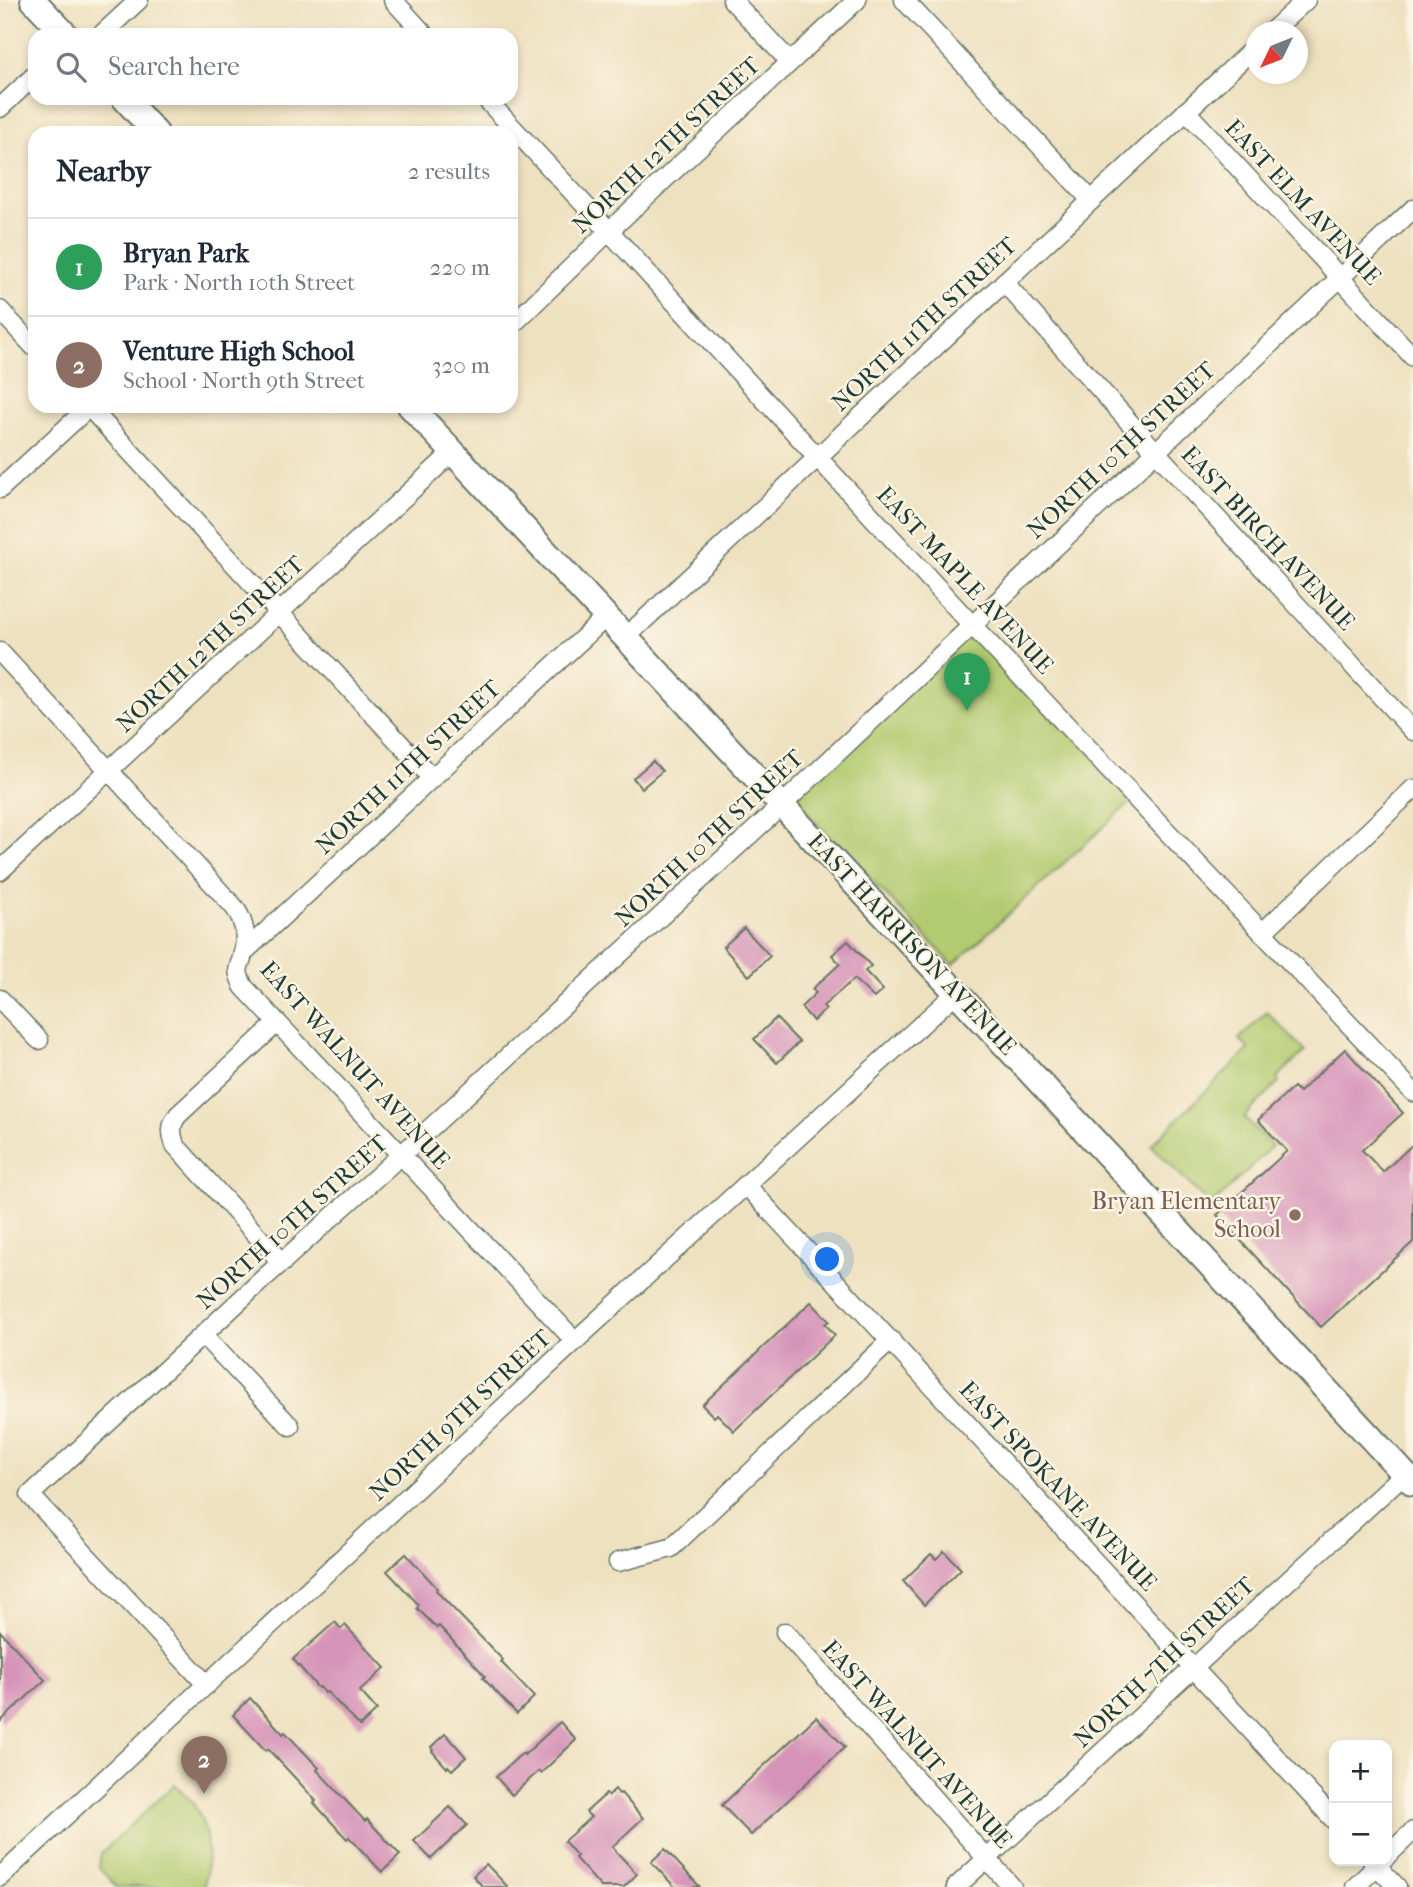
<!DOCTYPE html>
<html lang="en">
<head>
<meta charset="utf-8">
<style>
	:root { --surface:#fff; --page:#f2f2f3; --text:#1f2937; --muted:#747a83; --line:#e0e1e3; --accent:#1a73e8 }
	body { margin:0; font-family:"IM FELL French Canon",serif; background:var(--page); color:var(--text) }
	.controls { position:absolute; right:21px; bottom:21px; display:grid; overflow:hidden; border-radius:14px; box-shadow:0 4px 10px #0003 }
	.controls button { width:63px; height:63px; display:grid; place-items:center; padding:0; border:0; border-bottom:2px solid var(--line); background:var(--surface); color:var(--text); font:35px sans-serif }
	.compass { position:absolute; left:1245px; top:21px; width:63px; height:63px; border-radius:50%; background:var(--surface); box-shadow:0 4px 10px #0003; rotate:227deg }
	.you { position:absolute; left:828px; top:1260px; width:24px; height:24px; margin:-18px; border:5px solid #fff; border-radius:50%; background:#1a73e8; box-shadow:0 0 0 10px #1a73e833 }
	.badge { display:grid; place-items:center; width:46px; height:46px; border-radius:50%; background:var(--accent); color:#fff; font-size:23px; font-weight:700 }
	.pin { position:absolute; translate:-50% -58px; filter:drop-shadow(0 2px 4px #0008) }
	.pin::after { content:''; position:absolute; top:37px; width:24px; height:21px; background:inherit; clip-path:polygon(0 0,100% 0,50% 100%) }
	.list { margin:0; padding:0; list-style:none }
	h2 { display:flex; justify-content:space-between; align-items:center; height:91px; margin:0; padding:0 28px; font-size:30px }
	h2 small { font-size:23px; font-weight:400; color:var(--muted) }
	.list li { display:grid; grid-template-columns:46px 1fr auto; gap:21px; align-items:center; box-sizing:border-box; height:98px; padding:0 28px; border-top:2px solid var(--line) }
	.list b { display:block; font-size:26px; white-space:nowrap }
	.list p { margin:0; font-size:23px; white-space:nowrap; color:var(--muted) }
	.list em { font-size:23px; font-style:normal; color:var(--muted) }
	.icon { flex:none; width:38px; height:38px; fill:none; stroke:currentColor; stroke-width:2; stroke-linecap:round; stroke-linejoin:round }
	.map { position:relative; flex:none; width:1413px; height:1887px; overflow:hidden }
	.search { position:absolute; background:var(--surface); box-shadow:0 4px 10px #0003; left:28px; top:28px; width:490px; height:77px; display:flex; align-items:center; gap:18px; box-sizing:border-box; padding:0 24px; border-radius:21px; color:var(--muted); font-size:26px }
	.panel { position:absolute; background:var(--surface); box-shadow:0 4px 10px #0003; left:28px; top:126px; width:490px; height:287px; border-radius:21px }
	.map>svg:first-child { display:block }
	.green { fill:#b2ca6f; stroke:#688452; stroke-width:2 }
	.building { fill:#d693b8 }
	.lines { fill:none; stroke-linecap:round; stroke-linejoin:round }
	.street-casing { stroke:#677665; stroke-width:21 }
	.secondary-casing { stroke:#677665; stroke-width:28 }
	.street { stroke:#fff; stroke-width:18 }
	.secondary { stroke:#fff; stroke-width:24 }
	.education-dot { fill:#8d6e63; stroke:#fcf5e5; stroke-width:2.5 }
	.labels { text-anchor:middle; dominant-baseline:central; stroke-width:5; stroke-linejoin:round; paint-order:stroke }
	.street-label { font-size:24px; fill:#1f3d34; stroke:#fcf5e5 }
	.education-label { font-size:24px; fill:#785e54; stroke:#fcf5e5; text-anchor:end }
</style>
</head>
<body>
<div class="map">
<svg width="1413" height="1887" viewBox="0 0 1413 1887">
	<rect width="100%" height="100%" fill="#fcf5e5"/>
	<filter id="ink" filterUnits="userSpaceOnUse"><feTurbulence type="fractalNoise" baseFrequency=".0143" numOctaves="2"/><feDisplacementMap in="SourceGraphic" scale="14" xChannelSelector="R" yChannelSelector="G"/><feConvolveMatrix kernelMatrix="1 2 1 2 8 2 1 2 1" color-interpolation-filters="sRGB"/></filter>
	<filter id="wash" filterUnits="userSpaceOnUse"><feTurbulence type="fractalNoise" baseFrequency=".00686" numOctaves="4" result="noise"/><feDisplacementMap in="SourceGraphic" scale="28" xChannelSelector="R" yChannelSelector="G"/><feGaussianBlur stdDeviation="1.57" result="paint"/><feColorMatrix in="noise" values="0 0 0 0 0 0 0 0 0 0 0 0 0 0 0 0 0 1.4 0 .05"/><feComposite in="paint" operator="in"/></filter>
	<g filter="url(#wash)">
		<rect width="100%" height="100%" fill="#eee1c0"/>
		<g class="green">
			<polygon points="971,624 1135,798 953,965 792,797"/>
			<polygon points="1267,1012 1305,1051 1277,1078 1279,1082 1244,1117 1272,1146 1211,1206 1151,1145 1249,1049 1239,1039"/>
			<path d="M175,1784C181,1791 189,1797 194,1805C210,1828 209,1861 204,1887H116L99,1868L101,1853Z"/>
		</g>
		<g id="blocks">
			<g class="building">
				<polygon points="653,761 662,771 642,788 633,778"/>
				<polygon points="744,928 770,956 749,976 723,947"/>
				<polygon points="848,941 871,966 865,971 883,990 874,998 854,979 823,1006 826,1009 813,1021 801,1007 816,993 812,989 840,964 832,955"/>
				<polygon points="776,1018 799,1042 777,1063 754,1039"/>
				<polygon points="1345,1049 1403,1113 1362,1150 1383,1172 1413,1144 1413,1242 1321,1327 1217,1215 1287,1151 1258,1120 1294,1087 1299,1092"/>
				<polygon points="811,1302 829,1321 825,1324 835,1335 734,1431 717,1414 714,1417 702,1405"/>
				<polygon points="944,1551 961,1569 924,1605 903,1581 931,1554 936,1559"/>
				<polygon points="406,1554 437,1588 436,1590 441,1596 503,1660 501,1662 534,1697 517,1714 483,1678 485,1676 439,1626 437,1628 417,1608 419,1605 387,1571"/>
				<polygon points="335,1622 341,1629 345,1625 385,1668 360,1691 377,1710 360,1726 327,1692 325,1693 320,1687 318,1688 293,1659"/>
				<polygon points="0,1631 45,1680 0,1722"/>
				<polygon points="250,1698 283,1734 285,1732 319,1768 317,1770 365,1821 367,1819 400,1855 382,1872 349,1837 347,1839 314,1803 316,1801 297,1780 268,1749 266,1751 233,1715"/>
				<polygon points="816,1717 845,1747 751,1835 722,1805"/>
				<polygon points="560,1722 576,1740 541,1773 539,1771 512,1795 496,1777 518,1757 523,1753 524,1755"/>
				<polygon points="445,1734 447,1735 466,1757 452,1770 448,1766 447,1768 432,1751 433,1750 431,1747"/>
				<polygon points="615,1789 619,1794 621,1793 643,1818 612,1847 637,1874 624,1887 601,1887 575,1858 577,1856 564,1841 591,1817 586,1812 606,1794 608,1796"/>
				<polygon points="450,1807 467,1825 431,1859 414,1841"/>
				<polygon points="665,1849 700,1887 675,1887 651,1862"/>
				<polygon points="486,1864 508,1887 483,1887 473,1876"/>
			</g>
		</g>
	</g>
	<g filter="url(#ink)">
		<use href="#blocks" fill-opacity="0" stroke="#677665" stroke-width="2"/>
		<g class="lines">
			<g class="street-casing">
				<g id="street">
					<polyline points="393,0 425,35"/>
					<polyline points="732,0 790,62"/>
					<polyline points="904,0 1091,200"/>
					<polyline points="1271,32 1306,0"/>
					<polyline points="101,35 139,0"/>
					<polyline points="485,98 609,231 971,624 1413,1092"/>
					<polyline points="0,108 35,75"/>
					<polyline points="1186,111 1413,357"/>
					<polyline points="1004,282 1155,451 1413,731"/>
					<polyline points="0,310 35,348"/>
					<polyline points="511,326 609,231 857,0"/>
					<polyline points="88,406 432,778"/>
					<polyline points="0,489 90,406"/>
					<polyline points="626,637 1256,46"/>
					<path d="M0,652L235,908C246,924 247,939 242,958C240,964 237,969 239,975C239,977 243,984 243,986L575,1341"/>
					<polyline points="0,871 453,452"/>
					<polyline points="1262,933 1413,789"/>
					<polyline points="243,953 606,617"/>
					<polyline points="0,999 39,1040"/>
					<path d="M277,1023L178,1115C170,1125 171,1133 175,1145L282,1263"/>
					<polyline points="746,1185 1334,1820"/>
					<polyline points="204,1336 290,1426"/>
					<polyline points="618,1562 671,1548 891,1340"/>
					<polyline points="785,1632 1012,1887"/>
					<polyline points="207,1685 30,1495 263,1279 401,1155 782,805 1413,209"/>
					<polyline points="1387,1856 1413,1831"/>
					<polyline points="1372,1861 1397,1887"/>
					<polyline points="0,1877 575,1341 957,992"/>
					<polyline points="956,1887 1404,1474"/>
					<polyline points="1355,1887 1382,1861"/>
				</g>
			</g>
			<g class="secondary-casing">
				<g id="secondary">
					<polyline points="33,0 66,35"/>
					<polyline points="124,98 156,133"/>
					<polyline points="410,406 1413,1483"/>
				</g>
			</g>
			<use href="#street" class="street"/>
			<use href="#secondary" class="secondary"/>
		</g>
	</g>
	<circle class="education-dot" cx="1295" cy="1215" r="7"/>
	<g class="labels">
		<g class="street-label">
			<text transform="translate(666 145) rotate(-43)">NORTH 12TH STREET</text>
			<text transform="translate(1303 202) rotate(47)">EAST ELM AVENUE</text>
			<text transform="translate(924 324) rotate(-43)">NORTH 11TH STREET</text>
			<text transform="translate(1121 450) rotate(-43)">NORTH 10TH STREET</text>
			<text transform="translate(1268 538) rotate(47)">EAST BIRCH AVENUE</text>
			<text transform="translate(965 580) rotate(47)">EAST MAPLE AVENUE</text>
			<text transform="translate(210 644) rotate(-43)">NORTH 12TH STREET</text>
			<text transform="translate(408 767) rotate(-43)">NORTH 11TH STREET</text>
			<text transform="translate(709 838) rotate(-43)">NORTH 10TH STREET</text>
			<text transform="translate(912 944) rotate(47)">EAST HARRISON AVENUE</text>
			<text transform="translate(355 1065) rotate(48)">EAST WALNUT AVENUE</text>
			<text transform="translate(292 1222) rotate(-42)">NORTH 10TH STREET</text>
			<text transform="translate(460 1415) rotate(-43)">NORTH 9TH STREET</text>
			<text transform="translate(1058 1486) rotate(47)">EAST SPOKANE AVENUE</text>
			<text transform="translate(1164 1662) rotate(-43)">NORTH 7TH STREET</text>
			<text transform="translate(917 1744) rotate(48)">EAST WALNUT AVENUE</text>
		</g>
		<g class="education-label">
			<text x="1281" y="1201">Bryan Elementary<tspan x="1281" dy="28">School</tspan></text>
		</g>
	</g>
</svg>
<div class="controls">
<button>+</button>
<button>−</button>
</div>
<svg class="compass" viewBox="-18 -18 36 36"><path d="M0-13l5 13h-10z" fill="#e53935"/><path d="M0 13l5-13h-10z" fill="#747a83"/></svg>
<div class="you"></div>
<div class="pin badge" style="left:967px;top:711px;background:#2e9e5b">1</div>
<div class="pin badge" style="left:204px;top:1794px;background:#8d6e63">2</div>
<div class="search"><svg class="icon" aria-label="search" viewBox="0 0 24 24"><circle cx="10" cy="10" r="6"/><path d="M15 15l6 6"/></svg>Search here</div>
<section class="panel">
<h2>Nearby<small>2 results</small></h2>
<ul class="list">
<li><span class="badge" style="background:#2e9e5b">1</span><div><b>Bryan Park</b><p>Park · North 10th Street</p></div><em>220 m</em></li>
<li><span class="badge" style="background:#8d6e63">2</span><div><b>Venture High School</b><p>School · North 9th Street</p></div><em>320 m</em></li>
</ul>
</section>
</div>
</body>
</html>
